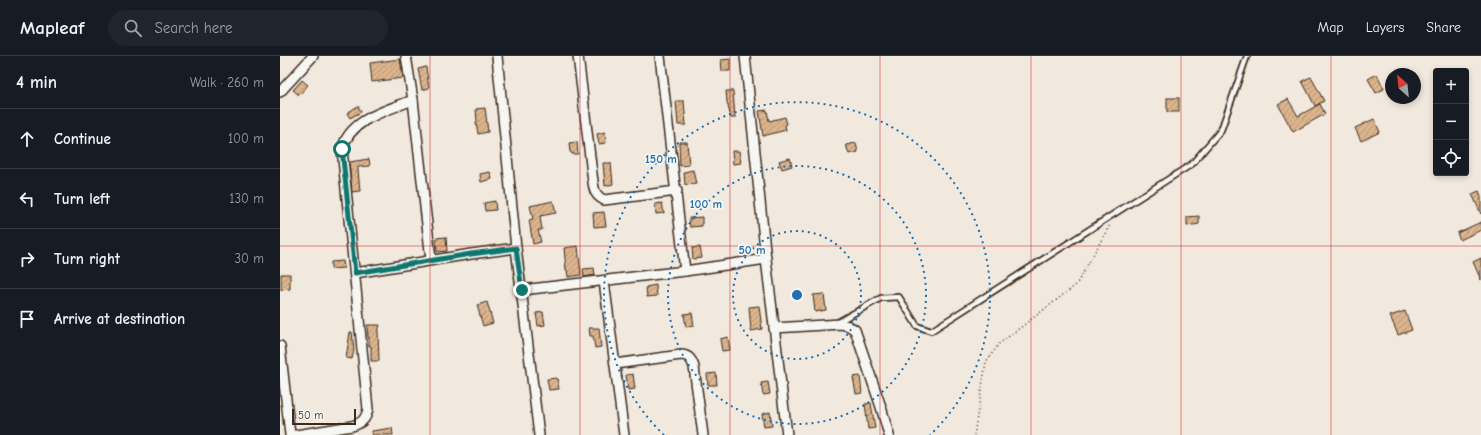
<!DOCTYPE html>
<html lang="en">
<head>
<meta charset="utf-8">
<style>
	:root { --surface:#171b24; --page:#20242c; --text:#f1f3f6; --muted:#9ea1a6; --line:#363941 }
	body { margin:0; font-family:"Comic Neue",sans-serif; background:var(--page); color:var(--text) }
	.controls { position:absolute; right:12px; top:12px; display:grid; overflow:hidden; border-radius:4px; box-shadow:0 2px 6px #0003 }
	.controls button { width:36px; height:36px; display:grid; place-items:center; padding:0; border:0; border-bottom:1px solid var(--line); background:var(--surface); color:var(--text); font:20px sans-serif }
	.compass { position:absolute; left:1105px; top:12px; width:36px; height:36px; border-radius:50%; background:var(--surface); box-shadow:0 2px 6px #0003; rotate:333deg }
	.scale { position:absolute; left:12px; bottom:10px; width:64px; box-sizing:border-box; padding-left:4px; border:2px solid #3b2a1e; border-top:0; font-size:11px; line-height:14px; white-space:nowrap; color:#3b2a1e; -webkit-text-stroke:3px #f6f6f2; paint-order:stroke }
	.stop { position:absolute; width:12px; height:12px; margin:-9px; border:3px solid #0f766e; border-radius:50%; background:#fff }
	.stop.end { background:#0f766e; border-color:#fff; box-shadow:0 1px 4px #0008 }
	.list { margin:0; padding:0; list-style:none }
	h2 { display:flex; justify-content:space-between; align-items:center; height:52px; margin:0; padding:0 16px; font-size:17px }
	h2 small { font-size:13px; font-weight:400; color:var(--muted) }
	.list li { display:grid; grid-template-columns:26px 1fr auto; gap:12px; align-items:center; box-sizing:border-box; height:60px; padding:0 16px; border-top:1px solid var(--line) }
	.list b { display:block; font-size:15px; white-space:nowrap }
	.list em { font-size:13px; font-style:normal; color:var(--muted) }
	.icon { flex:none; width:22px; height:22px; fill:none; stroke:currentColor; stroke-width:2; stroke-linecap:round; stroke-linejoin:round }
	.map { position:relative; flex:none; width:1201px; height:379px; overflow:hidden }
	header { display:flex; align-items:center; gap:24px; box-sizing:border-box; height:56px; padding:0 20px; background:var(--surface); border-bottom:1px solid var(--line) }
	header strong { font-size:19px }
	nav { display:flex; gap:22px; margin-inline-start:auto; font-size:14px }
	.search { width:280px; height:36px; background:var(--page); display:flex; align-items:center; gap:10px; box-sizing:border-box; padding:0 14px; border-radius:22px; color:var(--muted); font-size:15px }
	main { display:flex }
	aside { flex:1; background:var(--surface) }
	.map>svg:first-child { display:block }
	.building { fill:url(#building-hatch); stroke:#3b2a1e }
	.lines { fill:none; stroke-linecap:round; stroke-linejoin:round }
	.service-casing { stroke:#3b2a1e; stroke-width:8 }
	.minor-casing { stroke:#3b2a1e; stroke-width:12 }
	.path { stroke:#3b2a1e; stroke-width:1.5; stroke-dasharray:1 3; stroke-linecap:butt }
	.service { stroke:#f6f6f2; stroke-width:4.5 }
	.minor { stroke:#f6f6f2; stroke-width:9 }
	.route { stroke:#0f766e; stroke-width:5 }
	.grid { fill:none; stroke:#d62828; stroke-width:1; stroke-opacity:0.55 }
	.ring { fill:none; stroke:#1f6fb2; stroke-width:2; stroke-dasharray:2 4 }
	.centre { fill:#1f6fb2; stroke:#f6f6f2; stroke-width:2 }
	.ring-label { font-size:12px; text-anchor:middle; font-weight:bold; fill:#1f6fb2; stroke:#f6f6f2; stroke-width:3.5; stroke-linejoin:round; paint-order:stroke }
</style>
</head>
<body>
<header>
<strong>Mapleaf</strong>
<div class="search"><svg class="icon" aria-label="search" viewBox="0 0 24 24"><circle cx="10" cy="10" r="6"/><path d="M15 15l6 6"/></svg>Search here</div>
<nav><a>Map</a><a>Layers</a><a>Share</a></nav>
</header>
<main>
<aside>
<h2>4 min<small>Walk · 260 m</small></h2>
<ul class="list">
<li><svg class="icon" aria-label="ahead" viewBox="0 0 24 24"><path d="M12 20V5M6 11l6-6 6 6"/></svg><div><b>Continue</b></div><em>100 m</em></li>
<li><svg class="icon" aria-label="left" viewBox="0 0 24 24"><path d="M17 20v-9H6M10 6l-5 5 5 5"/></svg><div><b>Turn left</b></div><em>130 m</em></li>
<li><svg class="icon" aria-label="right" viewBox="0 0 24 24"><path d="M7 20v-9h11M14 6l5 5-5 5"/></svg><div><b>Turn right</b></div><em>30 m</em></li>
<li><svg class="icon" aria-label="arrive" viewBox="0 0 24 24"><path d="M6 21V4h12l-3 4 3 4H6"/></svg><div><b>Arrive at destination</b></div></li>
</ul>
</aside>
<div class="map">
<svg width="1201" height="379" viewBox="0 0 1201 379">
	<defs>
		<pattern id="building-hatch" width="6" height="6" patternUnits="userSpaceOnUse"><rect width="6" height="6" fill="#dcb58d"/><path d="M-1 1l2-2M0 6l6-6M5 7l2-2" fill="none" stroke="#b49373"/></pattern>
	</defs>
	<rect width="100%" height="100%" fill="#f1e9de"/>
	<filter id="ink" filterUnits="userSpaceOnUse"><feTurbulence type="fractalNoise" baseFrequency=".025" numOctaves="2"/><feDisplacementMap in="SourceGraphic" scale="8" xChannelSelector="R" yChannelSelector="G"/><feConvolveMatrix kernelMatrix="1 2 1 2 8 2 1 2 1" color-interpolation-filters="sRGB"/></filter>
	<g filter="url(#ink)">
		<g class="building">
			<polygon points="120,3 123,22 92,26 90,7"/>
			<polygon points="450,3 450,15 442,15 441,4"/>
			<polygon points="146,11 149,32 142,34 138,13"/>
			<polygon points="1097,18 1104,33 1096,37 1088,23"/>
			<polygon points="1031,21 1044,45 1035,50 1022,25"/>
			<polygon points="22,24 28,29 19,39 13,34"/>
			<polygon points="446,35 453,35 455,62 451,62 447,46"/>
			<rect x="887" y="42" width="12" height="14"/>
			<polygon points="1008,43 1018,60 1040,48 1045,58 1013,76 998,48"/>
			<polygon points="396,45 404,45 406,69 398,69"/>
			<polygon points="78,50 81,56 70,62 67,57"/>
			<polygon points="205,52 208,76 198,78 196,66 197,65 196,53"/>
			<polygon points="487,54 489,65 505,61 507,68 505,69 506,74 483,80 479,55"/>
			<polygon points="1094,63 1100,76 1081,85 1075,72"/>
			<polygon points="325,76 326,87 319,88 317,78"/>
			<polygon points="297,86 298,98 292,98 291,96 290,96 289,87"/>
			<polygon points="399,86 407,86 409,109 400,110"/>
			<polygon points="576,87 578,96 569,98 566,89"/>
			<polygon points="452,95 459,95 461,107 453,108"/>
			<polygon points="510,102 512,110 502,113 499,105"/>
			<polygon points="89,103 90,110 78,111 78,114 80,135 72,136 69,106"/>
			<polygon points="323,107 331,107 333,128 325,130"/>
			<polygon points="413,114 416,128 405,129 404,116"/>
			<polygon points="210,116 212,123 201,126 200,118"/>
			<polygon points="1199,135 1201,140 1201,158 1192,138"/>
			<polygon points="215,145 216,154 205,155 204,147"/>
			<polygon points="273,145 276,157 260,160 262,174 258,174 261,186 253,188 249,164 253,163 250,150"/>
			<polygon points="382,147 384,157 376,158 375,148"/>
			<polygon points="324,156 326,170 314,171 313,157"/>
			<polygon points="919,160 919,168 907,170 907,161"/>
			<polygon points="422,161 422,170 410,171 409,162"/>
			<polygon points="1201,166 1201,174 1180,184 1177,177"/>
			<polygon points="166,181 167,195 157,196 156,182"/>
			<polygon points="298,190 301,219 288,221 287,214 286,214 284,192"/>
			<polygon points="420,191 422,202 413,203 412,192"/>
			<polygon points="1201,202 1201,224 1193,206"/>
			<polygon points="63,205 64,212 51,213 51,206"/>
			<polygon points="314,212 315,219 304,221 303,213"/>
			<polygon points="1,218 10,218 10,233 1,234"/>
			<polygon points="376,229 377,240 367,241 366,231"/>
			<polygon points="544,238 546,254 535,256 533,239"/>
			<polygon points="207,246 213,267 203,270 197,249"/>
			<polygon points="479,250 482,273 471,275 469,251"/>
			<polygon points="1125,255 1132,274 1118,279 1110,260"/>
			<polygon points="263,256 265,269 258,270 256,257"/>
			<polygon points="412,257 414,270 406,271 404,258"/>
			<polygon points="87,269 100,269 98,275 99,305 91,305 91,290 89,290 89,281 88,281"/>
			<polygon points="309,272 319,272 321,291 315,292 313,280 310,280"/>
			<polygon points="70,276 72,276 74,294 72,303 66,302"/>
			<polygon points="448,281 450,294 442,295 440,283"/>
			<polygon points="436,317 437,329 428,329 427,318"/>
			<polygon points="353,318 355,333 348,334 346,319"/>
			<polygon points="580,320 582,337 576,338 573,321"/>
			<polygon points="277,322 279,333 269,334 267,323"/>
			<polygon points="488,326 490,338 483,339 481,327"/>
			<polygon points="591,347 595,372 588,373 585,348"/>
			<polygon points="490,356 492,370 484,371 482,358"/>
			<polygon points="112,372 113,379 92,379 92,375"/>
		</g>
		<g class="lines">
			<g class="service-casing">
				<polyline id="service" points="558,266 601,242 619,241 637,270 651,275 912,108 941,74 967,0"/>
			</g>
			<g class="minor-casing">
				<g id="minor">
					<polyline points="126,0 133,44 151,204"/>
					<polyline points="217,0 236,192 259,379"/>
					<path d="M298,0L313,126C314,135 316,140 324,144L397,135"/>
					<polyline points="380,0 405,215"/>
					<polyline points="465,0 486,203 507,379"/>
					<polyline points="0,36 33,0"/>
					<polyline points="75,217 191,198 236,192"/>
					<polyline points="324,225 344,379"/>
					<polyline points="242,234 405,215 486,203"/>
					<polyline points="494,272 561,268 569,270 575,274 601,351 609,379"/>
					<polyline points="0,290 10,379"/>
					<path d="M335,308L401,299C409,299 412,304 414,311L423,379"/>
					<path d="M16,379L72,370C82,367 86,363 88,353L62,93C71,62 106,55 133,44"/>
				</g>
			</g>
			<polyline class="path" points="694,379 706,306 719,288 796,229 830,169"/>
			<use href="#service" class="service"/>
			<use href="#minor" class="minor"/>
		</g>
	</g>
	<g class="lines" filter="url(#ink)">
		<polyline class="route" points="62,93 75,217 191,198 236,192 242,234"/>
	</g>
	<path class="grid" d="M150,0V379M300,0V379M450,0V379M600,0V379M751,0V379M901,0V379M1051,0V379M0,190H1201"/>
	<g class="ring">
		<circle cx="517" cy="239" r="64"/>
		<circle cx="517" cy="239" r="129"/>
		<path d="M384 379A193 193 0 1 1 650 379"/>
	</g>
	<circle cx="517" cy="239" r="6" class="centre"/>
	<g class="ring-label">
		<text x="381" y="107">150 m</text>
		<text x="426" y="152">100 m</text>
		<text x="472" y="198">50 m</text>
	</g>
</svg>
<div class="controls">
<button>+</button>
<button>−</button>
<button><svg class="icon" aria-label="locate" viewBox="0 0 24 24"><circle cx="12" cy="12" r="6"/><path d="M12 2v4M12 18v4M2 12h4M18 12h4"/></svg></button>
</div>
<svg class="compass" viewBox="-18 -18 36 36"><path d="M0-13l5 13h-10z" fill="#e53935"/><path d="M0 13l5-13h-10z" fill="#9ea1a6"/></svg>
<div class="scale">50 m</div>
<div class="stop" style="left:62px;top:93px"></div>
<div class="stop end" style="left:242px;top:234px"></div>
</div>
</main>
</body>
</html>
